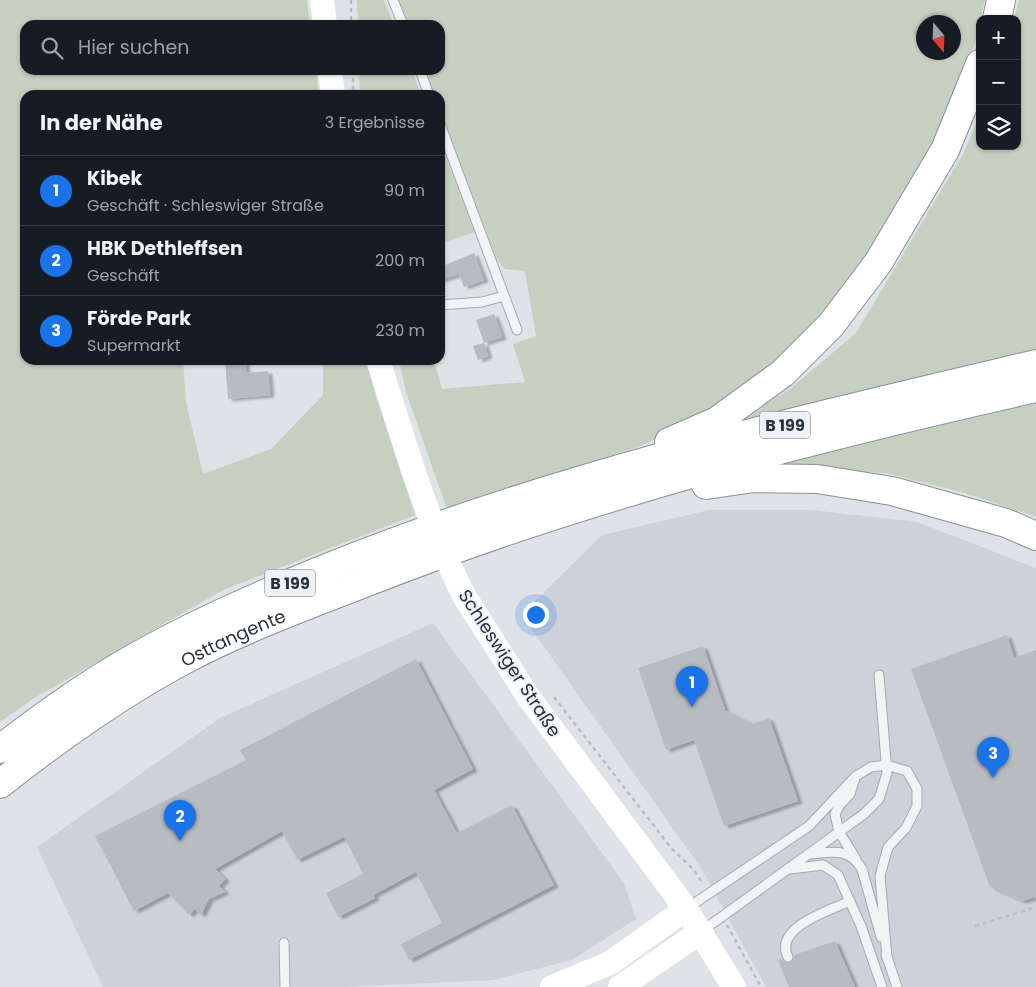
<!DOCTYPE html>
<html lang="de">
<head>
<meta charset="utf-8">
<style>
	:root { --surface:#171b24; --page:#20242c; --text:#f1f3f6; --muted:#9ea1a6; --line:#363941; --accent:#1a73e8 }
	body { margin:0; font-family:Poppins,sans-serif; background:var(--page); color:var(--text) }
	.controls { position:absolute; right:15px; top:15px; display:grid; overflow:hidden; border-radius:10px; box-shadow:0 1px 4px #0004 }
	.controls button { width:45px; height:45px; display:grid; place-items:center; padding:0; border:0; border-bottom:1px solid var(--line); background:var(--surface); color:var(--text); font:25px sans-serif }
	.compass { position:absolute; left:916px; top:15px; width:45px; height:45px; border-radius:50%; background:var(--surface); box-shadow:0 1px 4px #0004; rotate:161deg }
	.you { position:absolute; left:535px; top:614px; width:18px; height:18px; margin:-12px; border:4px solid #fff; border-radius:50%; background:#1a73e8; box-shadow:0 0 0 8px #1a73e833 }
	.badge { display:grid; place-items:center; width:32px; height:32px; border-radius:50%; background:var(--accent); color:#fff; font-size:16px; font-weight:700 }
	.pin { position:absolute; translate:-50% -41px; filter:drop-shadow(0 1px 2px #0008) }
	.pin::after { content:''; position:absolute; top:26px; width:18px; height:15px; background:inherit; clip-path:polygon(0 0,100% 0,50% 100%) }
	.list { margin:0; padding:0; list-style:none }
	h2 { display:flex; justify-content:space-between; align-items:center; height:65px; margin:0; padding:0 20px; font-size:21px }
	h2 small { font-size:16px; font-weight:400; color:var(--muted) }
	.list li { display:grid; grid-template-columns:32px 1fr auto; gap:15px; align-items:center; box-sizing:border-box; height:70px; padding:0 20px; border-top:1px solid var(--line) }
	.list b { display:block; font-size:19px; white-space:nowrap }
	.list p { margin:0; font-size:16px; white-space:nowrap; color:var(--muted) }
	.list em { font-size:16px; font-style:normal; color:var(--muted) }
	.icon { flex:none; width:28px; height:28px; fill:none; stroke:currentColor; stroke-width:2; stroke-linecap:round; stroke-linejoin:round }
	.map { position:relative; flex:none; width:1036px; height:987px; overflow:hidden }
	.search { position:absolute; background:var(--surface); box-shadow:0 1px 4px #0004; left:20px; top:20px; width:425px; height:55px; display:flex; align-items:center; gap:12px; box-sizing:border-box; padding:0 18px; border-radius:15px; color:var(--muted); font-size:19px }
	.panel { position:absolute; background:var(--surface); box-shadow:0 1px 4px #0004; left:20px; top:90px; width:425px; height:275px; border-radius:15px }
	.map>svg:first-child { display:block }
	.built { fill:#cdd1d9 }
	.green { fill:#c5d0c1; fill-rule:evenodd }
	.building { fill:#b7bcc3; filter:url(#shadow) }
	.lines { fill:none; stroke-linecap:round; stroke-linejoin:round }
	.lane-casing { stroke:#a5a9b1; stroke-width:11 }
	.highway-casing { stroke:#87909c; stroke-width:30 }
	.path { stroke:#b9bdc2; stroke-width:2.5; stroke-dasharray:4 4; stroke-linecap:butt }
	.lane { stroke:#f1f3f6; stroke-width:9 }
	.secondary { stroke:#fff; stroke-width:24 }
	.highway { stroke:#fff; stroke-width:28 }
	.secondary-bridge { stroke:#fff; stroke-width:24 }
	.labels { text-anchor:middle; dominant-baseline:central; stroke-width:4; stroke-linejoin:round; paint-order:stroke }
	.shield { fill:#eef1f5; stroke:#646b74; stroke-width:1 }
	.shield-label { font-size:16px; font-weight:bold; fill:#29313d }
	.street-label { font-size:18px; fill:#29313d; stroke:#eef1f5 }
</style>
</head>
<body>
<div class="map">
<svg width="1036" height="987" viewBox="0 0 1036 987">
	<defs>
		<filter id="shadow"><feDropShadow dx="4.5" dy="2.5" stdDeviation="1" flood-color="#0004"/></filter>
	</defs>
	<rect width="100%" height="100%" fill="#dfe2e7"/>
	<g class="built">
		<polygon points="709,510 812,510 917,522 1036,568 1036,987 766,987 701,868 525,620 524,612 602,535"/>
		<polygon points="433,623 624,883 636,919 572,960 493,980 347,987 103,987 37,847 220,718"/>
	</g>
	<g class="green">
		<polygon points="0,0 307,0 310,25 25,25 25,70 316,70 319,95 25,95 25,360 183,360 186,402 203,474 271,449 323,395 323,360 367,360 376,397 415,515 223,590 36,697 0,722"/>
		<polygon points="357,0 384,0 394,25 358,25"/>
		<path d="M397,0H985L975,43L941,125L913,179L863,266L810,335L712,413L641,446L447,509L406,392L399,360H434L442,389L525,382L513,344L536,336L525,271L504,269L497,260L440,111V95H434L424,70H440V25H407ZM924,22H954V52H924Z"/>
		<polygon points="1019,0 1036,0 1036,349 723,429 790,389 856,333 963,154 980,115 980,146 1017,146 1017,19 1014,19"/>
		<polygon points="359,70 412,70 421,95 360,95"/>
		<polygon points="440,142 475,232 440,244"/>
		<polygon points="1036,403 1036,517 965,493 885,473 766,466"/>
	</g>
	<g class="building">
		<polygon points="474,253 484,280 464,287 459,274 440,280 440,267"/>
		<polygon points="494,314 502,337 484,343 476,320"/>
		<polygon points="484,343 488,356 478,360 473,346"/>
		<polygon points="225,360 245,360 246,373 268,371 270,395 228,399"/>
		<polygon points="1007,635 1014,658 1036,650 1036,897 1022,901 990,887 911,669"/>
		<polygon points="703,646 725,710 752,724 769,718 798,801 724,826 694,740 666,750 638,668"/>
		<polygon points="416,659 473,769 434,790 457,833 512,805 554,885 409,960 401,944 442,923 416,872 373,895 375,898 338,917 326,893 363,874 344,837 297,860 282,831 215,869 225,879 219,886 225,892 209,899 201,915 195,909 189,915 168,893 134,911 95,836 246,760 240,750"/>
		<polygon points="835,941 855,987 789,987 778,960 782,959 786,963 790,963 794,959 794,955"/>
	</g>
	<g class="lines">
		<g class="lane-casing">
			<g id="lane">
				<polyline points="393,0 403,25"/>
				<polyline points="420,70 429,95"/>
				<polyline points="440,124 517,330"/>
				<polyline points="440,305 482,302 504,296"/>
				<polyline points="855,778 850,794 839,806 835,814 839,832 856,859"/>
				<path d="M810,854C832,852 849,847 862,869L881,937"/>
				<polyline points="790,869 823,865 838,875 861,926 882,987"/>
				<polyline points="686,909 809,826 856,776 871,767 886,765 907,771 917,789 917,806 906,828 888,847 880,876 887,958"/>
				<polyline points="702,931 864,814 879,799 887,773 879,675"/>
				<polyline points="284,943 285,987"/>
				<polyline points="886,954 897,987"/>
				<path d="M788,957C773,927 831,910 850,901"/>
			</g>
		</g>
		<g class="highway-casing">
			<g id="highway">
				<polyline points="997,19 1001,0"/>
				<polyline points="669,442 717,421 783,373 831,325 878,263 945,150 980,64"/>
				<polyline points="706,485 754,478 817,479 892,491 1006,523 1036,536"/>
				<path d="M0,749C36,722 72,695 110,672C181,629 255,597 332,566C559,475 799,420 1036,364"/>
				<path id="s1" d="M0,784C54,741 125,691 186,659C243,629 303,607 362,584C580,498 808,439 1036,388"/>
			</g>
		</g>
		<g class="path">
			<polyline points="351,0 351,25"/>
			<polyline points="353,70 353,94"/>
			<polyline points="554,697 672,849 694,870 703,884"/>
			<polyline points="727,925 761,987"/>
			<polyline points="975,926 1036,907"/>
		</g>
		<use href="#lane" class="lane"/>
		<g class="secondary">
			<polyline points="322,0 325,25"/>
			<polyline points="330,70 333,95"/>
			<polyline points="378,360 413,470"/>
			<polyline points="463,594 527,695 686,909 734,987"/>
			<polyline points="552,987 610,963 686,909"/>
			<polyline points="620,987 702,931"/>
		</g>
		<use href="#highway" class="highway"/>
		<polyline class="secondary-bridge" points="413,470 439,543 463,594"/>
	</g>
	<g class="labels">
		<g class="shield">
			<rect x="760" y="411.5" width="50" height="27" rx="4"/>
			<rect x="265" y="569.5" width="50" height="27" rx="4"/>
		</g>
		<g class="shield-label">
			<text x="785" y="425">B 199</text>
			<text x="290" y="583">B 199</text>
		</g>
		<g class="street-label">
			<text stroke="none"><textPath href="#s1" startOffset="276">Osttangente</textPath></text>
			<text transform="translate(510 663) rotate(57)">Schleswiger Straße</text>
		</g>
	</g>
</svg>
<div class="controls">
<button>+</button>
<button>−</button>
<button><svg class="icon" aria-label="layers" viewBox="0 0 24 24"><path d="M12 4l9 5-9 5-9-5zM3 14l9 5 9-5"/></svg></button>
</div>
<svg class="compass" viewBox="-18 -18 36 36"><path d="M0-13l5 13h-10z" fill="#e53935"/><path d="M0 13l5-13h-10z" fill="#9ea1a6"/></svg>
<div class="you"></div>
<div class="pin badge" style="left:692px;top:707px">1</div>
<div class="pin badge" style="left:180px;top:841px">2</div>
<div class="pin badge" style="left:993px;top:778px">3</div>
<div class="search"><svg class="icon" aria-label="search" viewBox="0 0 24 24"><circle cx="10" cy="10" r="6"/><path d="M15 15l6 6"/></svg>Hier suchen</div>
<section class="panel">
<h2>In der Nähe<small>3 Ergebnisse</small></h2>
<ul class="list">
<li><span class="badge">1</span><div><b>Kibek</b><p>Geschäft · Schleswiger Straße</p></div><em>90 m</em></li>
<li><span class="badge">2</span><div><b>HBK Dethleffsen</b><p>Geschäft</p></div><em>200 m</em></li>
<li><span class="badge">3</span><div><b>Förde Park</b><p>Supermarkt</p></div><em>230 m</em></li>
</ul>
</section>
</div>
</body>
</html>
